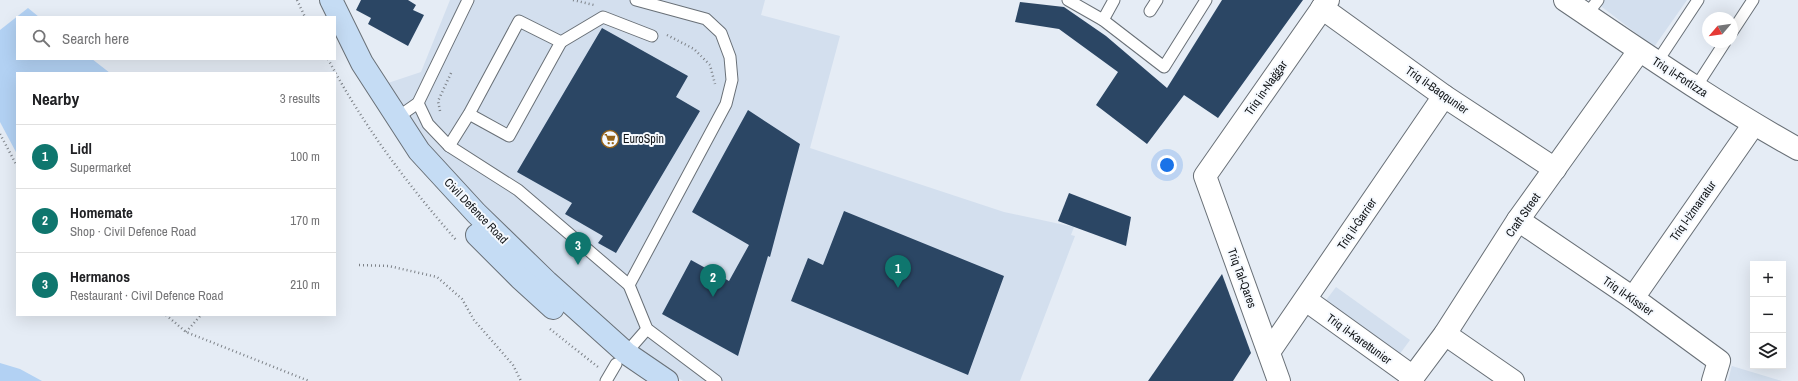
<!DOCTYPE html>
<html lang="en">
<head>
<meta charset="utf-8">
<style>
	:root { --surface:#fff; --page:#f2f2f2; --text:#202124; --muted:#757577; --line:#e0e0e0; --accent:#0f766e }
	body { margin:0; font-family:"Archivo Narrow",sans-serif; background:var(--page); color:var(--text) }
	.controls { position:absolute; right:12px; bottom:12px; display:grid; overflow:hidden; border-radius:0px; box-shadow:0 4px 16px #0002 }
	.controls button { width:36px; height:36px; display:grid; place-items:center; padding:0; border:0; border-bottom:1px solid var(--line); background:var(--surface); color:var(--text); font:20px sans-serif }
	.compass { position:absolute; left:1702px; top:12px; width:36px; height:36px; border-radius:50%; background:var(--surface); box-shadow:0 4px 16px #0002; rotate:241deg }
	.you { position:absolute; left:1167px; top:165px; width:14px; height:14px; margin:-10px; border:3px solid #fff; border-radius:50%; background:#1a73e8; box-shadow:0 0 0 6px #1a73e833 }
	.badge { display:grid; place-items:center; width:26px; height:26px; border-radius:50%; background:var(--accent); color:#fff; font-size:13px; font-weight:700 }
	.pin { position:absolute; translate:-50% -33px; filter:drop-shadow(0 1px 2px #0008) }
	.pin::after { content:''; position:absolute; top:21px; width:14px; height:12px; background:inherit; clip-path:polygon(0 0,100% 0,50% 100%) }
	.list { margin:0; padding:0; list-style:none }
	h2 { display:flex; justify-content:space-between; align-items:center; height:52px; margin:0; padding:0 16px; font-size:17px }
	h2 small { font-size:13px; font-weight:400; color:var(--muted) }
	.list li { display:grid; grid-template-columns:26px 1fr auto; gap:12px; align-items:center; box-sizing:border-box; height:64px; padding:0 16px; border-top:1px solid var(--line) }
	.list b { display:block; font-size:15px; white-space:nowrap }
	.list p { margin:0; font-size:13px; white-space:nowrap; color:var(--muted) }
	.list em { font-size:13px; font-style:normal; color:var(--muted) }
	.icon { flex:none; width:22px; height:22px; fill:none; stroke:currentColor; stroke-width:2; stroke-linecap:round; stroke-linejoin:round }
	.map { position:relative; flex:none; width:1798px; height:381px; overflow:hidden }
	.search { position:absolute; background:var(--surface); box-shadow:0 4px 16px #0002; left:16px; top:16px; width:320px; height:44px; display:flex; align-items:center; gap:10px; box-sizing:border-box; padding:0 14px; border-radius:0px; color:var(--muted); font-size:15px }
	.panel { position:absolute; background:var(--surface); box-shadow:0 4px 16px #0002; left:16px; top:72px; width:320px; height:244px; border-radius:0px }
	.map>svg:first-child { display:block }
	.built { fill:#d3dfee }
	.green { fill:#b2d1f3 }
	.building { fill:#2b4664 }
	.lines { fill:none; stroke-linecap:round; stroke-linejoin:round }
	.service-casing { stroke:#697077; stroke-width:13 }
	.minor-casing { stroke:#697077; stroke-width:24 }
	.secondary-casing { stroke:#697077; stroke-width:24 }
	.path { stroke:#7d8288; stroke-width:2.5; stroke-dasharray:1 3; stroke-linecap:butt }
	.service { stroke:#fff; stroke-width:11 }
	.minor { stroke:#fff; stroke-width:22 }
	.secondary { stroke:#c5dcf4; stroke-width:22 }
	.labels { text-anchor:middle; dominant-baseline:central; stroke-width:4; stroke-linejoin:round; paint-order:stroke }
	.street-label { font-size:12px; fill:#121518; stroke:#f5f9fe }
	.poi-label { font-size:12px; fill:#121518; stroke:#f5f9fe; text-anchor:start }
</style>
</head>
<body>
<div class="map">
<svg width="1798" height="381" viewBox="0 0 1798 381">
	<rect width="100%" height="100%" fill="#e5ecf5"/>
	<g class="built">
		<polygon points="450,0 765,0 761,15 840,36 810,148 1004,212 1074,227 1071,235 1075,236 1020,381 683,381 610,334 440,162 385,84 421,72"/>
		<polygon points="1593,0 1687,0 1654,47"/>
		<polygon points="1336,287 1410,340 1399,355 1324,303"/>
		<polygon points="1732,365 1732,366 1782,381 1728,381"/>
	</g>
	<g class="green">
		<polygon points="28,8 39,17 17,17 17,59 92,59 110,73 17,73 17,154 0,122 0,30"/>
		<polygon points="0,363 20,369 42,381 0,381"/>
	</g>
	<g class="building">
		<polygon points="361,0 408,0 416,5 413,10 424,15 408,46 368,24 371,18 356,10"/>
		<polygon points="1222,0 1303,0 1218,118 1184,95 1147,144 1096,105 1118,72 1059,29 1015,22 1020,2 1064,7 1106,36 1167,88"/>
		<polygon points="602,28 688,76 676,97 700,111 616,253 598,243 603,236 565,214 572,203 517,172"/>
		<polygon points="748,110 800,144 770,257 768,256 738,356 662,314 691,260 729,281 749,245 692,212"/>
		<polygon points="1069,193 1131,217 1126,246 1058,221"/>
		<polygon points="844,211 1004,276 968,375 791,301 808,258 823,265"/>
		<polygon points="1222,274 1251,353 1233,381 1148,381"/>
	</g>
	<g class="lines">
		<g class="service-casing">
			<g id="service">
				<polyline points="636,0 706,19 721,33 730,57 732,80 726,104 629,285 647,329 716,381"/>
				<polyline points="1068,0 1103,20 1164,67 1206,0"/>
				<polyline points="1150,11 1157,0"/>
				<polyline points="1587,14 1598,0"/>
				<polyline points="1103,20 1114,0"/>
				<polyline points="1732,32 1753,0"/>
				<polyline points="561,42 603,17 652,36"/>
				<polyline points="1657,62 1698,0"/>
				<polyline points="1696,87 1725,42"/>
				<polyline points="418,103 428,124 449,146 518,190 629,285"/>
				<polyline points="398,117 418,103 468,0"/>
				<polyline points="449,146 469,114 519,21 561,42 509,136 469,114"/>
				<polyline points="626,353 647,329"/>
				<polyline points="606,381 616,364"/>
			</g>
		</g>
		<g class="minor-casing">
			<g id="minor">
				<path d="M1565,0C1642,52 1717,104 1798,149"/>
				<polyline points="1322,8 1444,96 1555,169"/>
				<polyline points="1518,220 1633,298 1719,361 1713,381"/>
				<polyline points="1633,298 1754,124"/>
				<polyline points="1306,300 1413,377"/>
				<polyline points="1445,334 1513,381"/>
				<polyline points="1269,352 1444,96"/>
				<polyline points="1279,381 1205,176 1328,0"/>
				<polyline points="1410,381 1445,334 1518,220 1639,51"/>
			</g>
		</g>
		<g class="secondary-casing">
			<g id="secondary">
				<polyline points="331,0 362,63 419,151 476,213 547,282 626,353 667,381"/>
				<polyline points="477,235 520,278 553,308"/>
			</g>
		</g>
		<g class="path">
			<polyline points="297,0 305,17"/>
			<polyline points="573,0 594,5"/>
			<polyline points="667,35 694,49 710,65 715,84"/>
			<path d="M328,59C363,125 407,184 457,241"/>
			<polyline points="440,111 438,101 452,71"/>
			<polyline points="0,134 17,166"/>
			<polyline points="359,265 389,266 437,277 462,299 474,320 513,365 521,381"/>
			<polyline points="166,315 186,332 309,381"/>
			<polyline points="550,329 598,367"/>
			<polyline points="186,332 201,315"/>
		</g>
		<use href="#service" class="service"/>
		<use href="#minor" class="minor"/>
		<use href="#secondary" class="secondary"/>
	</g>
	<defs>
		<g id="supermarket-ring" transform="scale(0.9)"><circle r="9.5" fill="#f5f9fe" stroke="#966317" stroke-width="1.5"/><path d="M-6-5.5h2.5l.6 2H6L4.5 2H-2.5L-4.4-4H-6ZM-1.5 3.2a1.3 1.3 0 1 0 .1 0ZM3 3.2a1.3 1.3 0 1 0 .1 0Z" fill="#966317"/></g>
	</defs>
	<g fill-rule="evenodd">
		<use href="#supermarket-ring" x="610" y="139"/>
	</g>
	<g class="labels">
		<g class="street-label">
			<text transform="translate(1680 77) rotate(33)">Triq il-Fortizza</text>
			<text transform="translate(1266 88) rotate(-55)">Triq in-Naġġar</text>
			<text transform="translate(1437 90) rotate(35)">Triq il-Baqqunier</text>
			<text transform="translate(476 211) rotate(46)">Civil Defence Road</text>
			<text transform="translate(1693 211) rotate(-55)">Triq l-Iżmarratur</text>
			<text transform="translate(1523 215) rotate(-55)">Craft Street</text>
			<text transform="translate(1357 224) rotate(-56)">Triq il-Ġarrier</text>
			<text transform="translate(1242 278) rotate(70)">Triq Tal-Qares</text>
			<text transform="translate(1628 296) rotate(35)">Triq il-Kissier</text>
			<text transform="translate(1359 339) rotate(36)">Triq il-Karettunier</text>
		</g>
		<g class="poi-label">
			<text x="623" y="139">EuroSpin</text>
		</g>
	</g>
</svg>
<div class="controls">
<button>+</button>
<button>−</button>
<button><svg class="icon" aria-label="layers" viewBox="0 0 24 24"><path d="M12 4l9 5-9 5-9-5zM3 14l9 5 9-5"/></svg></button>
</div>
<svg class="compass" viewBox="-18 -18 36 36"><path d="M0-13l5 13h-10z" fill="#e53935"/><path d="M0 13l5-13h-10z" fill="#757577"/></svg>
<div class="you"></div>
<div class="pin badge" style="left:898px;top:288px">1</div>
<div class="pin badge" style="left:713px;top:297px">2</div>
<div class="pin badge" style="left:578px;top:265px">3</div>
<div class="search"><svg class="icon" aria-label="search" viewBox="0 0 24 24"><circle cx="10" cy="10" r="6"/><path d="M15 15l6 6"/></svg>Search here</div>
<section class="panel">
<h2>Nearby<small>3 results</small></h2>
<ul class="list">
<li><span class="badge">1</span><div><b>Lidl</b><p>Supermarket</p></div><em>100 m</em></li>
<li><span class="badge">2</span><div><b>Homemate</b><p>Shop · Civil Defence Road</p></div><em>170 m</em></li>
<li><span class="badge">3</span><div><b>Hermanos</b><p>Restaurant · Civil Defence Road</p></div><em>210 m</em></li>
</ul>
</section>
</div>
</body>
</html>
